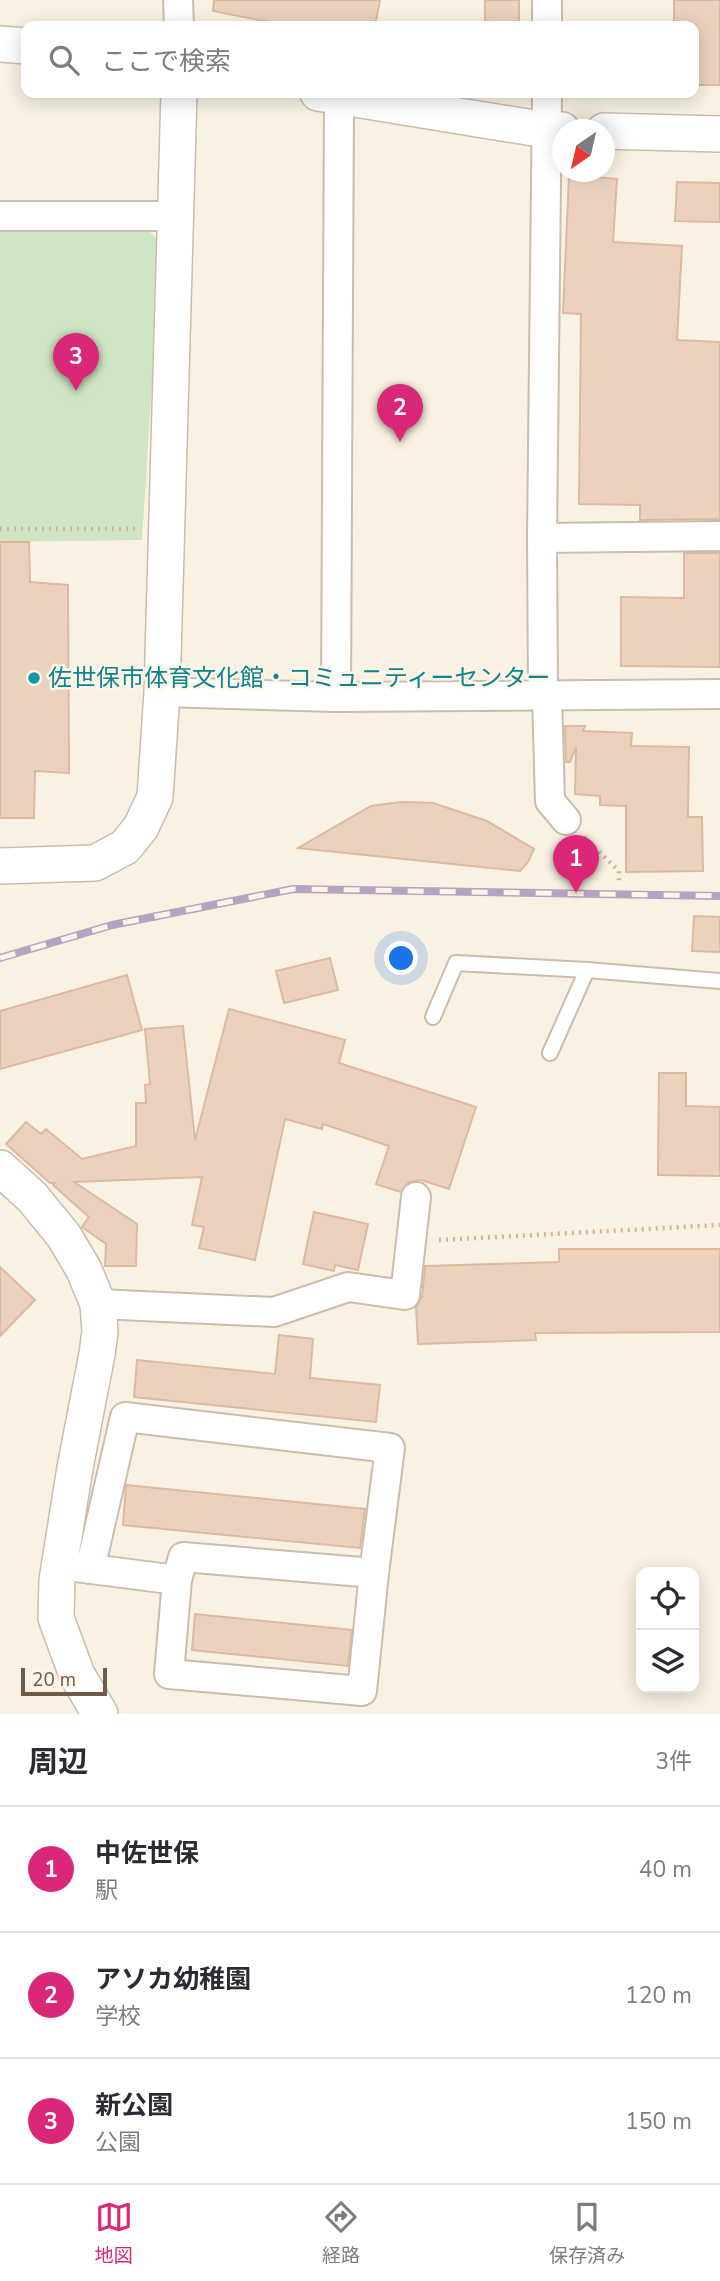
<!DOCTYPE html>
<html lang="ja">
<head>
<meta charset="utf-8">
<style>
	:root { --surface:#fff; --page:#f2f2f3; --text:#2b2b33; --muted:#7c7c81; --line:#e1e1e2; --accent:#db2777 }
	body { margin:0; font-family:"Nunito Sans","Noto Sans JP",sans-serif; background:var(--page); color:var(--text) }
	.controls { position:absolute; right:21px; bottom:21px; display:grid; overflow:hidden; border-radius:14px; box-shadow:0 4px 18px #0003 }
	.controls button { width:63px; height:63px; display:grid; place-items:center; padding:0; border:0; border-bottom:2px solid var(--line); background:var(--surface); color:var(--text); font:35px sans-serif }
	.compass { position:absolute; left:552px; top:119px; width:63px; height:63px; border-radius:50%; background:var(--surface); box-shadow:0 4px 18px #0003; rotate:214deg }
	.scale { position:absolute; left:21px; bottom:18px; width:86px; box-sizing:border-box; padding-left:7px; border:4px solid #6e5a4b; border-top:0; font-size:19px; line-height:24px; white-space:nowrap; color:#6e5a4b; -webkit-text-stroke:5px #fdf6e8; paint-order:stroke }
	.you { position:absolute; left:402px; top:959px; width:24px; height:24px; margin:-18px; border:5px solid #fff; border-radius:50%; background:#1a73e8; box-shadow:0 0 0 10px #1a73e833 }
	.badge { display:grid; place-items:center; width:46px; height:46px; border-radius:50%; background:var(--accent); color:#fff; font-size:23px; font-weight:700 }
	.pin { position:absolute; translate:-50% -58px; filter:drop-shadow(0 2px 4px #0008) }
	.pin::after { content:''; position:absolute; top:37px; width:24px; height:21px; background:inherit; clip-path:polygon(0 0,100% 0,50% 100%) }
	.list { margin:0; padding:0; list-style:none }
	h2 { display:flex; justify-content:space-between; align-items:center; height:91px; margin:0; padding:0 28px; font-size:30px }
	h2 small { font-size:23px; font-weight:400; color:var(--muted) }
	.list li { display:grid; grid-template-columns:46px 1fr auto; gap:21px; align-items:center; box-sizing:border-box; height:126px; padding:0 28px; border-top:2px solid var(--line) }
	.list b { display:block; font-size:26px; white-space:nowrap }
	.list p { margin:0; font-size:23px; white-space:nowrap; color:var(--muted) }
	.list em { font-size:23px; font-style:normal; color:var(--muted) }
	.icon { flex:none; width:38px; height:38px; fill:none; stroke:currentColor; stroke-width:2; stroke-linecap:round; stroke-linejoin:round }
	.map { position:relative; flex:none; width:720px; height:1714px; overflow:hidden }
	.search { position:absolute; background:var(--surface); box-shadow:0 4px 18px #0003; left:21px; right:21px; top:21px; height:77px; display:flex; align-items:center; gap:18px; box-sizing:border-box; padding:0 24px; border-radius:14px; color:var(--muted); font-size:26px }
	.sheet { height:469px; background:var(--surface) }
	nav { display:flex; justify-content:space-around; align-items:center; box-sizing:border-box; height:98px; border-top:2px solid var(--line); background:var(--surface); font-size:19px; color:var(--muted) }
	nav a { display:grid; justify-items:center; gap:4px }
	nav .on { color:var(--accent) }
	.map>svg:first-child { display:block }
	.green { fill:#cfe5c3 }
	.building { fill:#ecd2bd; stroke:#dcba9f; stroke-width:2 }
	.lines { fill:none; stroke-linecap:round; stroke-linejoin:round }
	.service-casing { stroke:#cbbcad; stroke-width:18 }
	.minor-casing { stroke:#cbbcad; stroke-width:32 }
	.tertiary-casing { stroke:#cbbcad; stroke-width:38 }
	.path { stroke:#d0b6a1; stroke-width:4.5; stroke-dasharray:2 5; stroke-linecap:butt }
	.service { stroke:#fff; stroke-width:14 }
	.minor { stroke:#fff; stroke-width:28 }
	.tertiary { stroke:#fff; stroke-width:35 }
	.rail-casing { stroke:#b5a3c1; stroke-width:8 }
	.rail { stroke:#fdf6e8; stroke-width:5; stroke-dasharray:16; stroke-linecap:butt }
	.culture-dot { fill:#0f9aa8; stroke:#fdf6e8; stroke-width:2.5 }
	.labels { text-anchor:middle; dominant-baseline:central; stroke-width:5; stroke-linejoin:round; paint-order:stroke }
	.culture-label { font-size:24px; fill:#0d838f; stroke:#fdf6e8; text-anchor:start }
</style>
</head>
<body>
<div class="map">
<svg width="720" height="1714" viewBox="0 0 720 1714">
	<rect width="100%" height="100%" fill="#f9f2e2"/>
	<polygon class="green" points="145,227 161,243 142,540 0,542 0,231"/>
	<g class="building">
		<polygon points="214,0 380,0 375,26 289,26 213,11"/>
		<rect x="485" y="0" width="34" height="26"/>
		<polygon points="674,0 720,0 720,85 694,85 694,26 674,26"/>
		<polygon points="569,175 617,179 613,242 682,246 677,340 720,342 720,519 640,520 640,505 579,504 581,314 563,313"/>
		<polygon points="677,182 720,183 720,222 675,221"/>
		<polygon points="0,542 29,542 30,582 68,585 69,773 35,771 34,818 0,818"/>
		<polygon points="684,553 720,553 720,667 621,666 621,597 684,598"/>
		<polygon points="565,726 585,726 583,731 632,733 631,746 689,747 688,817 702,817 703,871 626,872 626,806 600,805 600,796 575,794 576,747 570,762 566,762"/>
		<polygon points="401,802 433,803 487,821 534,849 528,862 520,871 298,848 371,806"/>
		<polygon points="694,916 720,917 720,952 692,951"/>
		<polygon points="330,958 338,990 284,1003 276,971"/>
		<polygon points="127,975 142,1030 0,1069 0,1011"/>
		<polygon points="229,1009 345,1040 339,1063 476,1107 449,1189 421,1180 409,1182 401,1192 376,1184 389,1146 323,1124 322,1129 285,1119 255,1260 199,1248 204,1227 192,1225 202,1177 74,1182 137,1224 136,1266 105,1266 106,1244 82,1227 89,1217 53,1185 55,1183 50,1183 6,1144 26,1122 41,1134 46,1129 82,1159 136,1146 136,1103 146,1103 145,1085 150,1084 145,1029 183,1026 195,1140"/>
		<polygon points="659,1073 686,1073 686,1106 720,1107 720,1176 658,1175"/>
		<polygon points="314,1212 368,1224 358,1270 335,1265 334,1271 303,1264"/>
		<polygon points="559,1249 720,1249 720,1332 535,1333 536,1340 418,1344 416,1307 422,1297 425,1266 559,1262"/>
		<polygon points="0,1267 35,1300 0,1336"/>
		<polygon points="279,1335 313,1339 310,1378 380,1385 376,1422 134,1397 137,1360 275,1374"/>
		<polygon points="126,1485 365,1509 360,1548 123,1525"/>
		<polygon points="195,1614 352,1630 348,1666 192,1650"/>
	</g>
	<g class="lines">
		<g class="service-casing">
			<g id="service">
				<polyline points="433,1017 456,963 587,970 720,981"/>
				<polyline points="550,1053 587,970"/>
			</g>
		</g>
		<g class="minor-casing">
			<g id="minor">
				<polyline points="178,0 179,26"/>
				<polyline points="547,26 547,0"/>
				<polyline points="0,216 175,216"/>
				<polyline points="542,538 720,536"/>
				<polyline points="162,692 336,697 720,694"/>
				<polyline points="547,694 550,801 566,820"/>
				<polyline points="543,695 542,538 547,93"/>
				<polyline points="336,697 339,98"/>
				<polyline points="98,1304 274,1312 348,1287 405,1295 416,1197"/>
				<polyline points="60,1565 177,1580 183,1557 374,1573 362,1691 169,1674 177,1580"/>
				<polyline points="90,1569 125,1417 390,1448 374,1573"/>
			</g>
		</g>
		<g class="tertiary-casing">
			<g id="tertiary">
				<polyline points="0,44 26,46"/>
				<polyline points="318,93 546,130 562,130"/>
				<polyline points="604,131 720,134"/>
				<polyline points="0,866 95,863 125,847 141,827 155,797 162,692 179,93"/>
				<polyline points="0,1168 32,1197 64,1236 84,1270 98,1304 100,1332 97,1354 75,1468 57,1580 56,1618 77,1675 100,1714"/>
			</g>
		</g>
		<g class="path">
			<polyline points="0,529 137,529"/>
			<polyline points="584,837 619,871 619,881"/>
			<polyline points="439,1240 720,1225"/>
		</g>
		<use href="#service" class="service"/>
		<use href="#minor" class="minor"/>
		<use href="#tertiary" class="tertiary"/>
		<g class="rail-casing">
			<polyline id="rail" points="0,958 112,925 293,889 720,896"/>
		</g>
		<use href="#rail" class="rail"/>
	</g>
	<circle class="culture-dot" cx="34" cy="678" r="7"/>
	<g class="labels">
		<g class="culture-label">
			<text x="48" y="678">佐世保市体育文化館・コミュニティーセンター</text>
		</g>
	</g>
</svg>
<div class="controls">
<button><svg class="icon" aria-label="locate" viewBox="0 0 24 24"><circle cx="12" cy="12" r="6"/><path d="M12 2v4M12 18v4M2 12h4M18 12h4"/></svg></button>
<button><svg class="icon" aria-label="layers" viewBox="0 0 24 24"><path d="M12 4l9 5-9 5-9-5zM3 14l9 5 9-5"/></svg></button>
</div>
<svg class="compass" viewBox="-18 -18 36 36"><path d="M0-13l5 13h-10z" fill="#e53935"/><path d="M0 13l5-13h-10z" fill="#7c7c81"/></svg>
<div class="scale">20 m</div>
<div class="you"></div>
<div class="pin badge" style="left:576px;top:893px">1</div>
<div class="pin badge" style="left:400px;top:442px">2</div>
<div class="pin badge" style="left:76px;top:391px">3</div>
<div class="search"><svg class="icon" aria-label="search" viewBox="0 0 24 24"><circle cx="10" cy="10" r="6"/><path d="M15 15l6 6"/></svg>ここで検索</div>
</div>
<section class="sheet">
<h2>周辺<small>3件</small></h2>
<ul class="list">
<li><span class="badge">1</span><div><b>中佐世保</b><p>駅</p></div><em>40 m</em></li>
<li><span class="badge">2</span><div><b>アソカ幼稚園</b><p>学校</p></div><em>120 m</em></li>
<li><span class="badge">3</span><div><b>新公園</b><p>公園</p></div><em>150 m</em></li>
</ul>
</section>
<nav>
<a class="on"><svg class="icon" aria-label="map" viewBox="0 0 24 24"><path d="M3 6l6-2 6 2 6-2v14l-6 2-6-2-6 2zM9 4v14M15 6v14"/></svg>地図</a>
<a><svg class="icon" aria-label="directions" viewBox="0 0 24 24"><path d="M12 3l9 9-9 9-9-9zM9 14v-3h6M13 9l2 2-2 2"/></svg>経路</a>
<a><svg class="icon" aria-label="saved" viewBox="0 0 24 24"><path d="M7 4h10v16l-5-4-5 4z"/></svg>保存済み</a>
</nav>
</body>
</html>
